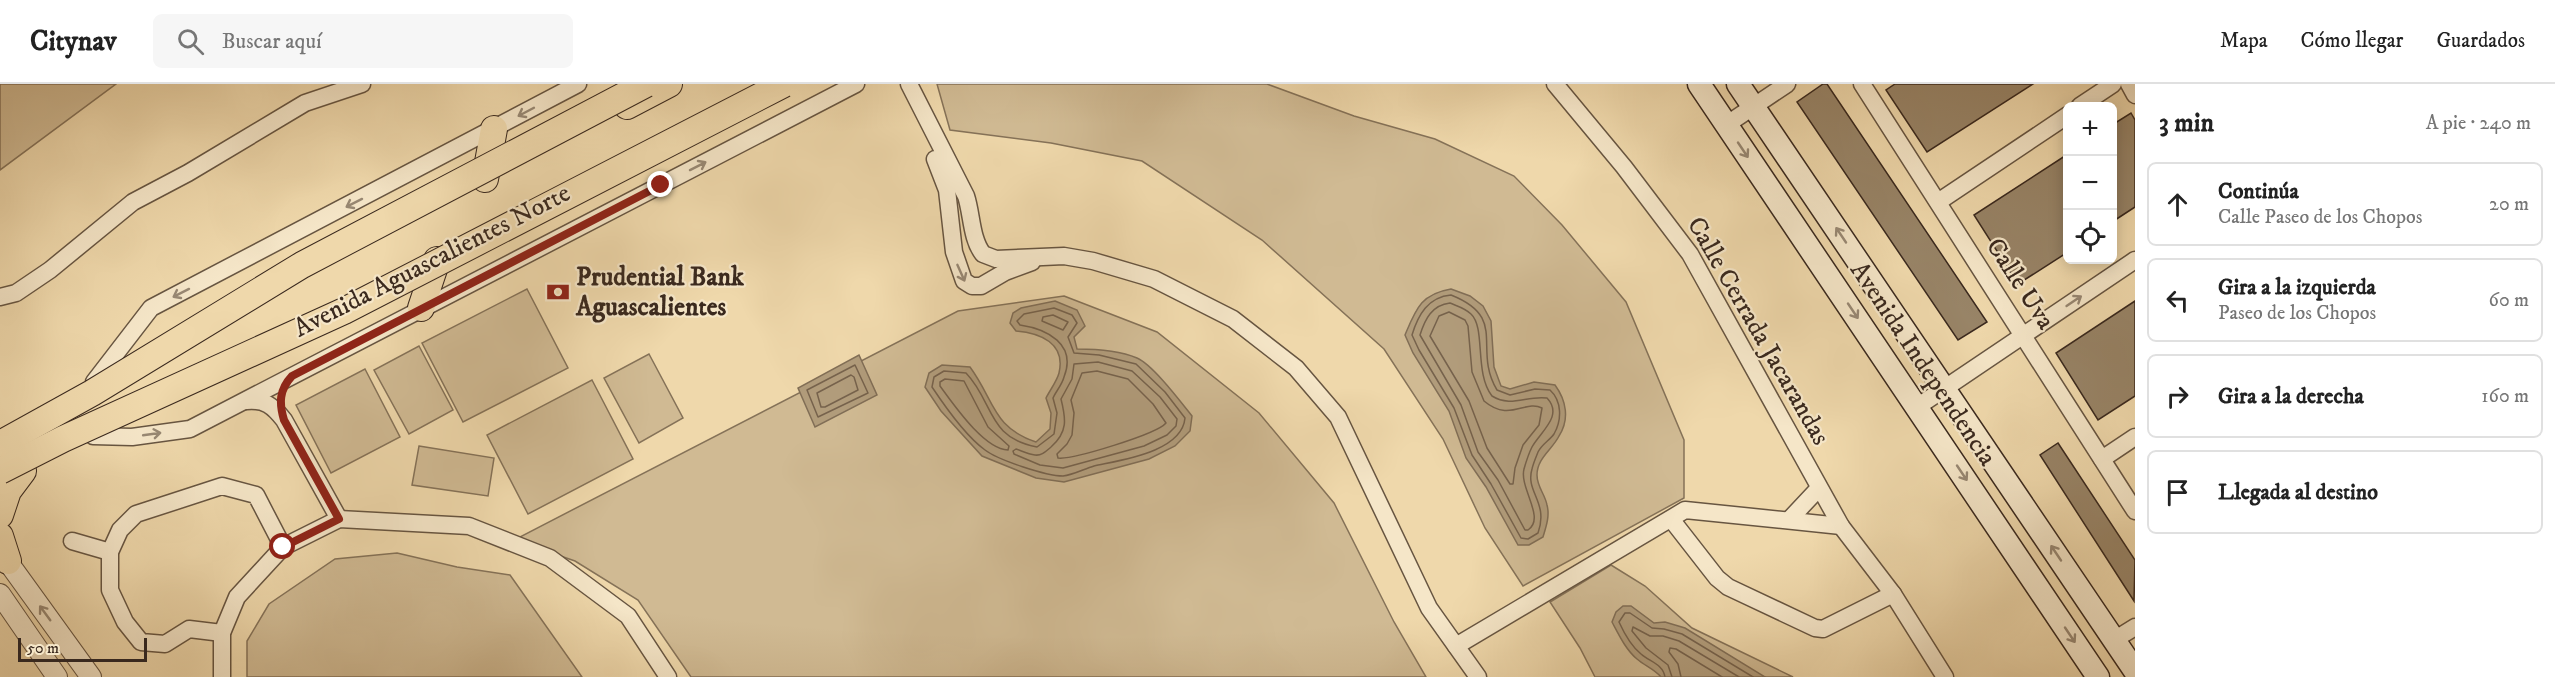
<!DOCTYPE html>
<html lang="es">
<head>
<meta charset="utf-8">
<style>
	:root { --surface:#fff; --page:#f6f6f6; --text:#222; --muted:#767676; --line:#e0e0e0 }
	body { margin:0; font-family:"IM FELL DW Pica",serif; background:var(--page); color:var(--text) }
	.controls { position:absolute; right:18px; top:18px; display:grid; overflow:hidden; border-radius:9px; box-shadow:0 3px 15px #0003 }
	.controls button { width:54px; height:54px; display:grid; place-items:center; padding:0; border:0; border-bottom:2px solid var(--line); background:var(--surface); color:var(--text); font:30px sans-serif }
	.scale { position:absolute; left:18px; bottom:15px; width:129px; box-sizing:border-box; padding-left:6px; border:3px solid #3a291e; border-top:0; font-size:16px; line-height:21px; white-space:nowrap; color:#3a291e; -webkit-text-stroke:4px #f5e6c8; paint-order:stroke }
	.stop { position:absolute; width:18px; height:18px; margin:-14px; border:4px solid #8f2418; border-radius:50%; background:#fff }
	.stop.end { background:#8f2418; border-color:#fff; box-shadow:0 2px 6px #0008 }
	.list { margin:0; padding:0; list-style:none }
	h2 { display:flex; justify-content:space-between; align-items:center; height:78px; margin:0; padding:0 24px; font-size:26px }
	h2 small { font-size:20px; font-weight:400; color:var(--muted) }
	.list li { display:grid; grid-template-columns:39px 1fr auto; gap:18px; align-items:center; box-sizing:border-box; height:84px; margin:0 12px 12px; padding:0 12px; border:2px solid var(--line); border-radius:9px }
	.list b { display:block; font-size:22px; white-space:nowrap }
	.list p { margin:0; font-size:20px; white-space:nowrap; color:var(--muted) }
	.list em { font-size:20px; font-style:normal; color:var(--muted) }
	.icon { flex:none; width:33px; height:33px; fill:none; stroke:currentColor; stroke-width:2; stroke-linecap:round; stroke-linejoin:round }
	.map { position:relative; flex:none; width:2135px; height:593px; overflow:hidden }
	header { display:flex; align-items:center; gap:36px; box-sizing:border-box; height:84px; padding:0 30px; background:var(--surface); border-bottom:2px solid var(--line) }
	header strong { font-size:28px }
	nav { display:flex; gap:33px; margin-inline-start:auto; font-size:21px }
	.search { width:420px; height:54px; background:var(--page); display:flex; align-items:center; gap:15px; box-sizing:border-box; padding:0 21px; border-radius:9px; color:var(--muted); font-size:22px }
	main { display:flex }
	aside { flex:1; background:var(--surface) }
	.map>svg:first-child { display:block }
	.green { fill:#d0ba93; stroke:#857258; stroke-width:1.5 }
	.water { fill:#b19c7b; stroke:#816e56; stroke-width:1.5 }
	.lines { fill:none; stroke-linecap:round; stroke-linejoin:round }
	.shore { stroke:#76624c; stroke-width:1.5 }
	.building { fill:#988467; stroke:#3a291e; stroke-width:1.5 }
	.minor-casing { stroke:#675541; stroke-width:19 }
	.tertiary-casing { stroke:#675541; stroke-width:22 }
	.secondary-casing { stroke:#3a291e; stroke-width:25 }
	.primary-casing { stroke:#3a291e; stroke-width:28 }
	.minor { stroke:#f5e6c8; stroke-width:16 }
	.tertiary { stroke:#f5e6c8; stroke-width:20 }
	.secondary { stroke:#f5e6c8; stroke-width:22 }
	.primary { stroke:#efd8ab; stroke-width:26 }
	.primary-bridge-casing { stroke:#3a291e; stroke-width:28; stroke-linecap:butt }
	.primary-bridge { stroke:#efd8ab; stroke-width:26 }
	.oneway { stroke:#988873 }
	.route { stroke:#8f2418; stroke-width:8 }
	.labels { text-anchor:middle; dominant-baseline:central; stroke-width:4.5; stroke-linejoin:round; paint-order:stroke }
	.street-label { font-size:26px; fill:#3a291e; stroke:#f5e6c8 }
	.poi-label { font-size:26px; font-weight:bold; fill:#3a291e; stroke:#f5e6c8; text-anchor:start }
</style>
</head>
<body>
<header>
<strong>Citynav</strong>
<div class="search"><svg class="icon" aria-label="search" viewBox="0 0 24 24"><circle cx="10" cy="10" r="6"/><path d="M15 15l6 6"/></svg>Buscar aquí</div>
<nav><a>Mapa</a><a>Cómo llegar</a><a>Guardados</a></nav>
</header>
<main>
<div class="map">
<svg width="2135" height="593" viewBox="0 0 2135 593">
	<rect width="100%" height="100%" fill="#efd8ab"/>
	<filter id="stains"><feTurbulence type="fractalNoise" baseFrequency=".00333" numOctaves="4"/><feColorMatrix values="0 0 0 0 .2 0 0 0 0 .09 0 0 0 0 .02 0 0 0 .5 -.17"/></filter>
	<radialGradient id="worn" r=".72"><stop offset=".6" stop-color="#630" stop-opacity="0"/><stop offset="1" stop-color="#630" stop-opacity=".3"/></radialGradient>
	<g class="green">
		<polygon points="0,0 116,0 0,86"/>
		<polygon points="937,0 1267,0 1354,32 1435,55 1514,92 1562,141 1626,218 1684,356 1684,414 1523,502 1485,444 1443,355 1384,265 1262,156 1142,77 1051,59 950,46"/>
		<polygon points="527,205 568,284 463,338 422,259"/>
		<polygon points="1064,212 1157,248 1259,329 1334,419 1394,538 1426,593 691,593 638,516 575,477 514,456 958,227"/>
		<polygon points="419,262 453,326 409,350 374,286"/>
		<polygon points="649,270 683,334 639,359 604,294"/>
		<polygon points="365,285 400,353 331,389 296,321"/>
		<polygon points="592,296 633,375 528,430 487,351"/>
		<polygon points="419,362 494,374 488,412 412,401"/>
		<polygon points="397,469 457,483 510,491 582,593 247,593 247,557 269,520 335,475"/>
		<polygon points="1611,481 1645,502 1692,544 1793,593 1595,593 1580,564 1550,518"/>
	</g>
	<g class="water">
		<path d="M1451,205L1470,212L1483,222L1491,237L1494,283L1501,302L1510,305L1534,298L1555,301C1566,316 1570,335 1559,352C1552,366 1537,374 1537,391C1537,403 1545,410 1547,421C1550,432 1546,443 1543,453L1529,461H1518L1486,403L1466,374L1449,327L1413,269L1405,251C1416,225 1421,210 1451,205Z"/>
		<path d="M1055,217L1077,226L1085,242L1074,253L1077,265C1097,265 1118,266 1137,274C1153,281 1180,317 1192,332L1190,347L1175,362L1149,375L1064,398L1036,394L982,372L941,327L925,303L929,289L942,281L970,283C995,317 992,343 1036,358L1050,345L1051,329L1046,314C1050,306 1057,297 1059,289C1066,259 1040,249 1016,247L1010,239L1013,229L1021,224Z"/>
		<polygon points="859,271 877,311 815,343 798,304"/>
		<path d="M1623,522H1631L1654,539L1665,538L1685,544L1765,593H1661C1654,585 1645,582 1637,575C1626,566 1619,551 1612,538L1616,528Z"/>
	</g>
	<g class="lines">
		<g class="shore">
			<path d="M1451,211C1509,234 1472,264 1497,306L1510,311L1535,305L1550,306C1562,317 1562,336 1554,350C1550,356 1542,360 1538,368C1536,373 1533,380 1532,385C1525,408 1549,418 1538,449L1528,455L1521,454L1491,400L1472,371L1454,324L1419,266L1412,251C1418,231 1428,213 1451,211Z"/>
			<path d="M1450,219C1457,222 1465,224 1471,230C1486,244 1474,289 1492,312C1511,324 1527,311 1547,314C1564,332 1540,348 1532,363C1529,369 1526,378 1524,385C1519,404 1546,434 1528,446H1525L1498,396L1478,368L1461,321L1420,251C1425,235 1432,221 1450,219Z"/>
			<path d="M1054,224L1072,231L1077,239L1068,253L1074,269L1099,271L1136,280L1165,308L1185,334C1182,368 1121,376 1094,382C1084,385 1073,391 1063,392C1046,392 998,376 985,366C967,353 944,321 932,303L934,293L944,287L966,289C994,318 987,354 1037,363L1054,350L1057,329L1053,314C1056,307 1062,301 1064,293C1077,260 1047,245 1020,241L1017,237L1024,230Z"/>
			<path d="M1449,228L1465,236L1468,242L1472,288L1484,317C1510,339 1525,315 1542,324L1539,341L1523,361L1515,384L1513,400H1510L1487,364L1469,317L1430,252L1439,232Z"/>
			<polygon points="1053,231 1068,238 1063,246 1042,237 1043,233"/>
			<path d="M1098,278L1132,287L1160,313L1177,335L1176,342L1167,351L1144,362L1063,384L1040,381L1014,370L1013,367L1016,365C1022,367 1028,370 1035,371C1042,372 1046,367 1051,363C1068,348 1066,335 1061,315L1072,295L1074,280Z"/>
			<polygon points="855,281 868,309 818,333 807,306"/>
			<path d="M1097,287L1128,295L1153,320L1166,339C1157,350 1072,376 1058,374L1057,370L1067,360L1072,351L1074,329L1071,316L1082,289Z"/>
			<polygon points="851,291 854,293 858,306 825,323 821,323 817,309"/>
			<path d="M945,295L964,297L988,343L1009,362L1008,366C984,365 954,321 940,302V298Z"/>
			<path d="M1665,593C1663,580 1650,578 1641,570C1631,562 1624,549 1619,538L1625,529H1630L1652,544L1664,545L1682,550L1753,593"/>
			<polyline points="1672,593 1668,581 1646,564 1632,547 1633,543 1650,552 1663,552 1679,557 1739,593"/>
			<polyline points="1681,593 1678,580 1669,568 1670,564 1676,565 1722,593"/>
		</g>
	</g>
	<g class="building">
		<polygon points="1823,0 1827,0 1987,238 1958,256 1797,18"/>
		<polygon points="1895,0 2033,0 1927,68 1886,6"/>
		<polygon points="2131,29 2135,36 2135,123 2112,138 2112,41"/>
		<polygon points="2068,70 2068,168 2018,200 1974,131"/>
		<polygon points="2135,217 2135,312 2098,336 2056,269"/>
		<polygon points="2058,359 2135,476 2134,517 2040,371"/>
	</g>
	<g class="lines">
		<g class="minor-casing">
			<g id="minor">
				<path d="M909,0L966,112C972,130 971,155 983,170L996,175L1064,172L1093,177L1154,195L1233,235L1296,284L1338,333L1429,524L1478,593"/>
				<polyline points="1555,0 1624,83 1690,170 1841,442 1893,510 1945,593"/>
				<polyline points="1862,0 2135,427"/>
				<polyline points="2129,0 2135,11"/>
				<polyline points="2080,22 2113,0"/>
				<polyline points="1726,41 1787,0"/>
				<polyline points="935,75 947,106 954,168 964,197 972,202 981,202 1005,188 1032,178"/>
				<polyline points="1938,118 2068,31"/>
				<polyline points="0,213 16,209 50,186 133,118 188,89 305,19 362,0"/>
				<polyline points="94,298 151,224 578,0"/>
				<path d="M246,317C265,315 273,322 284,336L339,435"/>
				<polyline points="1917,323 2135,176"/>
				<polyline points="93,352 132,353 190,345 856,0"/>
				<polyline points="2102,375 2135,353"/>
				<polyline points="1671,435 1717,494 1728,503 1815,544 1823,545 1893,510"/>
				<polyline points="1789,436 1819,404"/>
				<polyline points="72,457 110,468"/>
				<polyline points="222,549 189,545 165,560 141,558 125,538 110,506 110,468 120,446 136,430 222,402 256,411 283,463"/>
				<polyline points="2114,556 2135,543"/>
				<polyline points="1456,562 1685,426 1841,442"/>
				<polyline points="222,593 222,549 237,513 283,463 339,435 469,442 550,474 628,532 668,593"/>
			</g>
		</g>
		<g class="tertiary-casing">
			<g id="tertiary">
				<polyline points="0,467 91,593"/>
				<polyline points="0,510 57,593"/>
			</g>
		</g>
		<g class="secondary-casing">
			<g id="secondary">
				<polyline points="1699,0 2098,593"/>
				<polyline points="1738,0 2135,587"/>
			</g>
		</g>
		<g class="primary-casing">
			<g id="primary">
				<polyline points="627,22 669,0"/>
				<polyline points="485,95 494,45"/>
				<polyline points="421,224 437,176"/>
				<polyline points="0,431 8,407 23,387"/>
				<polyline points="0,452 8,477"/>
			</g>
		</g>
		<use href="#minor" class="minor"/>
		<use href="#tertiary" class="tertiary"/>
		<use href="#secondary" class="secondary"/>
		<use href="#primary" class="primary"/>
		<g class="primary-bridge-casing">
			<g id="primary-bridge">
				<polyline points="0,360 92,309 302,181 646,0"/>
				<polyline points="0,387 63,355 344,227 784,0"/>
			</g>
		</g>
		<use href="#primary-bridge" class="primary-bridge"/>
	</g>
	<defs><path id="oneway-shaft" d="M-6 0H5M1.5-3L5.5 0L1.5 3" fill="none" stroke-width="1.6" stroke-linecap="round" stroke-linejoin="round" transform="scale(1.5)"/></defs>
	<g class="oneway">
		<use href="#oneway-shaft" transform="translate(526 28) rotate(152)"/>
		<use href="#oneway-shaft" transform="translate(1743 66) rotate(56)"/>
		<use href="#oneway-shaft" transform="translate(698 82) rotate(-27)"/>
		<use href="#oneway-shaft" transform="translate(354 119) rotate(153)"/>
		<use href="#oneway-shaft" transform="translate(1841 151) rotate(-124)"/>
		<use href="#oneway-shaft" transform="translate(961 189) rotate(66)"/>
		<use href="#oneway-shaft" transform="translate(181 209) rotate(153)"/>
		<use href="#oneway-shaft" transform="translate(2074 217) rotate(-34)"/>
		<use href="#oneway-shaft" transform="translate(1853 227) rotate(56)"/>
		<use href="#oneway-shaft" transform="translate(152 350) rotate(-8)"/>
		<use href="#oneway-shaft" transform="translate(1962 389) rotate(56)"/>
		<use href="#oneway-shaft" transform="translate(2056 469) rotate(-124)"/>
		<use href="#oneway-shaft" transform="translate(45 529) rotate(-126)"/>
		<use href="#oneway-shaft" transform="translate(2070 551) rotate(56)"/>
	</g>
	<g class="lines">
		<path class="route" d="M283,463L339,435L284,336C279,319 279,306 292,292L661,101"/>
	</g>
	<defs>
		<g id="bank-bare" transform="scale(1.8)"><path d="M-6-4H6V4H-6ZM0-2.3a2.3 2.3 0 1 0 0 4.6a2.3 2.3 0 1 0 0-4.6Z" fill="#8f2418" stroke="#f5e6c8" stroke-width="2.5" paint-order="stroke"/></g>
	</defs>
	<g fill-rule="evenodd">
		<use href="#bank-bare" x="558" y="208"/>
	</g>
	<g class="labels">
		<g class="street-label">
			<text transform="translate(432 177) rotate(-27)">Avenida Aguascalientes Norte</text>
			<text transform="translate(2020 200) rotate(57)">Calle Uva</text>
			<text transform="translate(1758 247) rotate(60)">Calle Cerrada Jacarandas</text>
			<text transform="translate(1923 280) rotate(56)">Avenida Independencia</text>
		</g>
		<g class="poi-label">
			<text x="576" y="193">Prudential Bank<tspan x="576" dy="30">Aguascalientes</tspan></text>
		</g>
	</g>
	<rect width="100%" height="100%" filter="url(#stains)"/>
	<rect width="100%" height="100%" fill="url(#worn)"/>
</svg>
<div class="controls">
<button>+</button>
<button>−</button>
<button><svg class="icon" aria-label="locate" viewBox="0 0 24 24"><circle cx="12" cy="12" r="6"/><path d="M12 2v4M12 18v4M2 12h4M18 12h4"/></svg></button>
</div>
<div class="scale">50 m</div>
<div class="stop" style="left:283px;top:463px"></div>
<div class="stop end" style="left:661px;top:101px"></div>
</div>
<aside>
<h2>3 min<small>A pie · 240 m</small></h2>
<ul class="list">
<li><svg class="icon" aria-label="ahead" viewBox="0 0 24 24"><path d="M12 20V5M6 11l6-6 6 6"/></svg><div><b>Continúa</b><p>Calle Paseo de los Chopos</p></div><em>20 m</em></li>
<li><svg class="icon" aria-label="left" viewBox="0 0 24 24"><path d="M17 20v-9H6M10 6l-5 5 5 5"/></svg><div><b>Gira a la izquierda</b><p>Paseo de los Chopos</p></div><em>60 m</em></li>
<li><svg class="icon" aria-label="right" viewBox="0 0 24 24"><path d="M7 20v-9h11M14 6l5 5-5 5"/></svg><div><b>Gira a la derecha</b></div><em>160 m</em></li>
<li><svg class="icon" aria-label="arrive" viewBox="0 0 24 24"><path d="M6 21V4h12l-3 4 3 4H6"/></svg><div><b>Llegada al destino</b></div></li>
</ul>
</aside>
</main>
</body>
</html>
